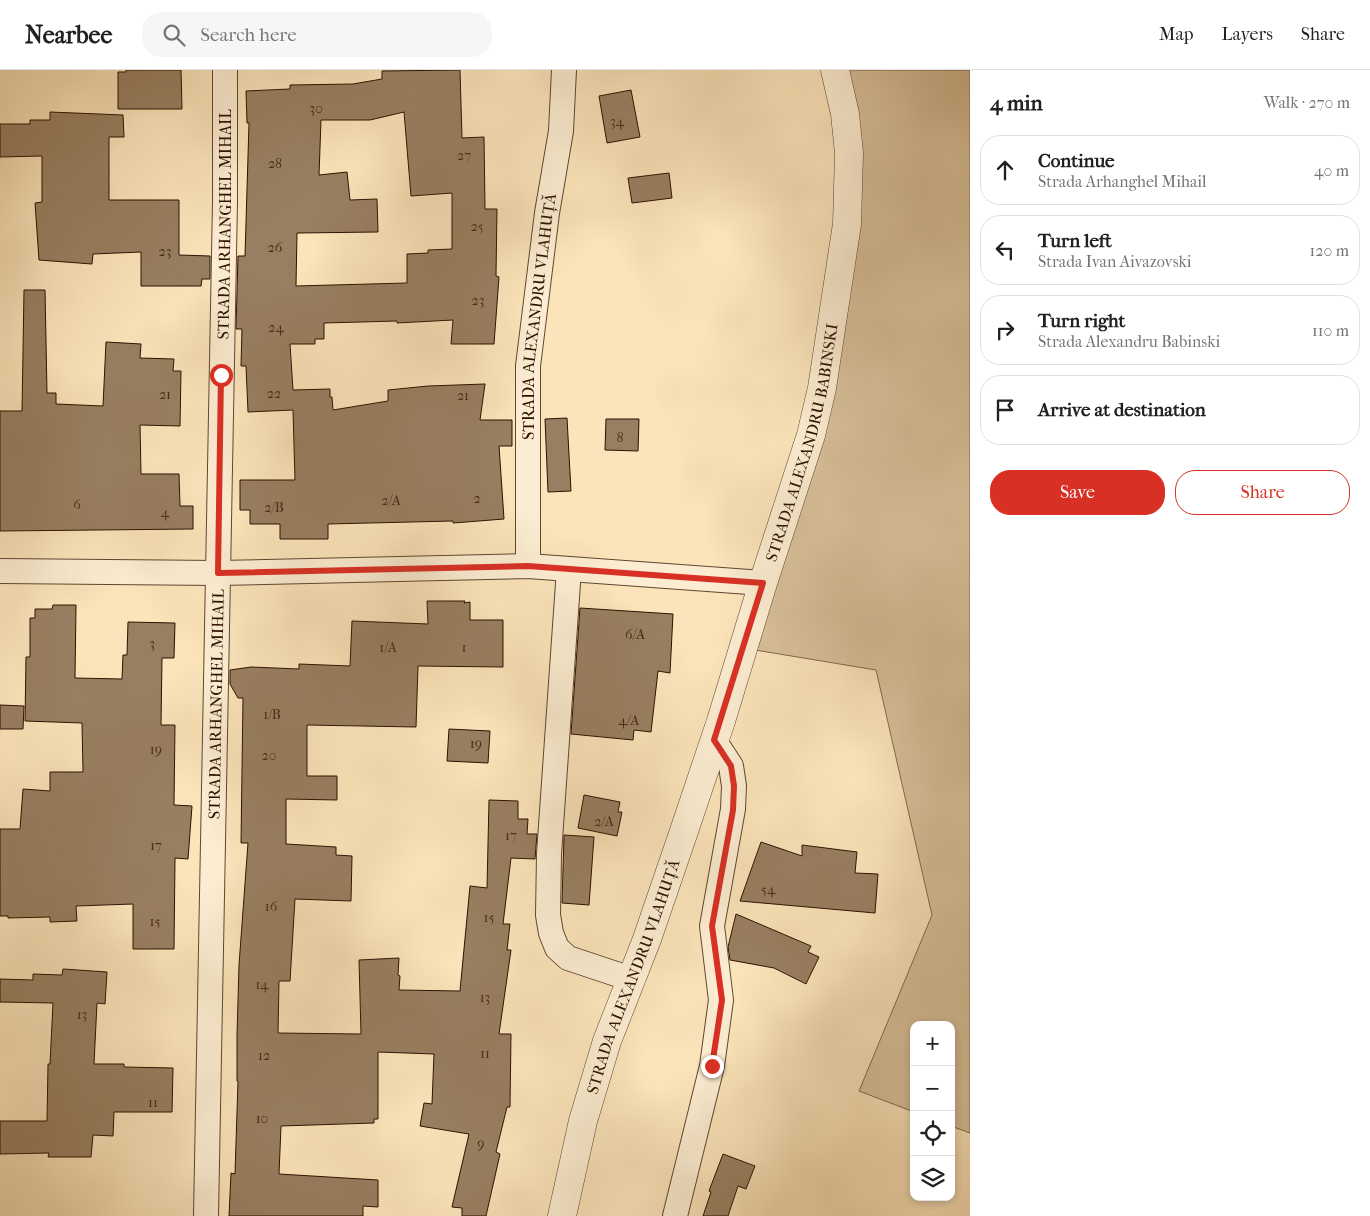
<!DOCTYPE html>
<html lang="en">
<head>
<meta charset="utf-8">
<style>
	:root { --surface:#fff; --page:#f6f6f6; --text:#202124; --muted:#757577; --line:#e0e0e0; --accent:#d93025 }
	body { margin:0; font-family:"IM FELL French Canon",serif; background:var(--page); color:var(--text) }
	.controls { position:absolute; right:15px; bottom:15px; display:grid; overflow:hidden; border-radius:10px; box-shadow:0 2px 8px #0003 }
	.controls button { width:45px; height:45px; display:grid; place-items:center; padding:0; border:0; border-bottom:1px solid var(--line); background:var(--surface); color:var(--text); font:25px sans-serif }
	.stop { position:absolute; width:15px; height:15px; margin:-11px; border:4px solid #d93025; border-radius:50%; background:#fff }
	.stop.end { background:#d93025; border-color:#fff; box-shadow:0 1px 5px #0008 }
	.list { margin:0; padding:0; list-style:none }
	h2 { display:flex; justify-content:space-between; align-items:center; height:65px; margin:0; padding:0 20px; font-size:21px }
	h2 small { font-size:16px; font-weight:400; color:var(--muted) }
	.list li { display:grid; grid-template-columns:32px 1fr auto; gap:15px; align-items:center; box-sizing:border-box; height:70px; margin:0 10px 10px; padding:0 10px; border:1px solid var(--line); border-radius:20px }
	.list b { display:block; font-size:19px; white-space:nowrap }
	.list p { margin:0; font-size:16px; white-space:nowrap; color:var(--muted) }
	.list em { font-size:16px; font-style:normal; color:var(--muted) }
	.actions { display:flex; gap:10px; padding:15px 20px }
	.actions a { flex:1; padding:11px 0; border:1px solid var(--accent); border-radius:20px; text-align:center; font-size:18px; color:var(--accent) }
	.actions .main { background:var(--accent); color:#fff }
	.icon { flex:none; width:28px; height:28px; fill:none; stroke:currentColor; stroke-width:2; stroke-linecap:round; stroke-linejoin:round }
	.map { position:relative; flex:none; width:970px; height:1146px; overflow:hidden }
	header { display:flex; align-items:center; gap:30px; box-sizing:border-box; height:70px; padding:0 25px; background:var(--surface); border-bottom:1px solid var(--line) }
	header strong { font-size:24px }
	nav { display:flex; gap:28px; margin-inline-start:auto; font-size:18px }
	.search { width:350px; height:45px; background:var(--page); display:flex; align-items:center; gap:12px; box-sizing:border-box; padding:0 18px; border-radius:20px; color:var(--muted); font-size:19px }
	main { display:flex }
	aside { flex:1; background:var(--surface) }
	.map>svg:first-child { display:block }
	.green { fill:#d8c09a; stroke:#82684d }
	.building { fill:#987f61; stroke:#2d1100; fill-rule:evenodd }
	.lines { fill:none; stroke-linecap:round; stroke-linejoin:round }
	.minor-casing { stroke:#60462e; stroke-width:26 }
	.tertiary-casing { stroke:#60462e; stroke-width:29 }
	.minor { stroke:#fcedd2; stroke-width:24 }
	.tertiary { stroke:#fcedd2; stroke-width:28 }
	.route { stroke:#d93025; stroke-width:6 }
	.labels { text-anchor:middle; dominant-baseline:central; stroke-width:5; stroke-linejoin:round; paint-order:stroke }
	.number-label { font-size:14px; fill:#482c18 }
	.street-label { font-size:16px; fill:#2d1100; stroke:#fcedd2 }
</style>
</head>
<body>
<header>
<strong>Nearbee</strong>
<div class="search"><svg class="icon" aria-label="search" viewBox="0 0 24 24"><circle cx="10" cy="10" r="6"/><path d="M15 15l6 6"/></svg>Search here</div>
<nav><a>Map</a><a>Layers</a><a>Share</a></nav>
</header>
<main>
<div class="map">
<svg width="970" height="1146" viewBox="0 0 970 1146">
	<rect width="100%" height="100%" fill="#fbe4ba"/>
	<filter id="stains"><feTurbulence type="fractalNoise" baseFrequency=".004" numOctaves="4"/><feColorMatrix values="0 0 0 0 .2 0 0 0 0 .09 0 0 0 0 .02 0 0 0 .5 -.17"/></filter>
	<radialGradient id="worn" r=".72"><stop offset=".6" stop-color="#630" stop-opacity="0"/><stop offset="1" stop-color="#630" stop-opacity=".3"/></radialGradient>
	<polygon class="green" points="829,0 970,0 970,1063 951,1056 951,955 914,955 914,1042 859,1021 932,845 876,600 743,578 811,365 849,83"/>
	<g class="building">
		<polygon points="126,0 181,0 182,39 118,39 118,2 126,2"/>
		<path d="M460,0L462,68L484,67L485,139H497L496,206L499,207L494,274H451L453,250L397,253V251L324,253V269H315V274H290L293,320L330,319V327H332L333,340L388,331V320L428,316L485,314L480,350H512V376H499L504,449L453,453V451L328,454V469H280V454H250V440H240V410H295L293,340L248,342L246,296H241L242,259H236L238,186H245L249,53H247L246,21L290,19V15L353,14L382,9V1ZM404,42L411,126L452,123V179L428,180V183L407,184V213L296,216L297,163L378,162L377,129L350,130L347,102L319,105L321,50H370Z"/>
		<polygon points="631,20 640,67 607,73 599,26"/>
		<polygon points="50,42 123,45 124,67 109,67 109,130 179,130 179,185 210,186 210,209 202,209 201,216 141,216 141,182 93,184 92,194 39,190 35,133 42,132 42,86 0,87 0,54 30,54 30,50 50,50"/>
		<polygon points="669,103 672,128 632,133 628,108"/>
		<polygon points="24,220 45,220 47,323 56,323 56,334 103,336 106,272 141,274 140,288 174,289 173,301 181,301 180,356 140,355 141,404 179,404 180,436 193,436 193,459 0,461 0,341 22,341"/>
		<polygon points="567,348 571,421 548,422 545,349"/>
		<polygon points="606,349 639,349 638,381 605,380"/>
		<polygon points="427,531 465,531 464,533 470,532 470,550 503,550 503,597 418,596 416,657 307,655 307,706 337,706 337,730 286,729 286,774 336,777 336,785 352,786 351,831 295,829 290,911 279,911 278,963 361,964 359,890 399,888 398,905 400,906 399,920 460,921 470,816 487,818 489,730 518,731 518,749 528,749 527,764 537,764 535,789 511,788 503,854 510,854 507,880 511,880 499,964 511,964 510,1037 507,1037 496,1082 500,1084 486,1146 462,1146 462,1138 452,1137 469,1064 420,1056 424,1033 432,1034 434,984 378,982 378,1049 374,1049 374,1053 281,1056 279,1104 378,1110 378,1137 363,1136 363,1146 229,1146 231,1103 235,1104 238,1011 237,1011 237,966 239,895 248,773 241,773 243,628 238,628 230,614 230,600 251,597 299,599 299,594 350,596 352,551 428,554"/>
		<polygon points="53,535 76,535 75,608 122,609 123,585 127,585 128,552 175,553 174,588 162,588 161,655 175,655 174,735 192,736 188,789 175,788 174,879 133,879 133,834 76,836 77,851 50,852 50,847 8,848 8,846 0,846 0,759 20,759 23,719 50,721 50,702 83,702 82,653 25,651 26,587 30,587 30,548 35,548 35,539 52,539"/>
		<polygon points="580,538 673,544 670,603 658,601 651,662 634,660 633,670 571,664"/>
		<polygon points="0,635 24,636 23,659 0,659"/>
		<polygon points="449,659 490,661 488,693 447,691"/>
		<polygon points="584,725 620,732 618,742 622,742 617,766 578,758"/>
		<polygon points="564,765 594,767 589,835 562,833"/>
		<polygon points="761,772 802,786 802,775 857,782 855,803 878,804 875,843 740,831"/>
		<polygon points="736,844 811,876 808,882 819,887 806,914 774,898 730,890 728,877"/>
		<polygon points="63,899 107,902 105,934 97,933 94,994 124,994 124,997 173,998 172,1042 114,1042 113,1066 93,1065 91,1087 48,1087 49,1083 0,1084 0,1051 47,1051 48,994 50,994 53,933 0,932 0,909 33,910 33,904 62,905"/>
		<polygon points="723,1084 755,1096 746,1119 738,1116 728,1146 703,1146 711,1122 709,1121"/>
	</g>
	<g class="lines">
		<g class="minor-casing">
			<g id="minor">
				<path id="s1" d="M528,496V296L547,143L561,61L564,0"/>
				<polyline points="569,499 549,784 548,845 551,863 557,878 568,888 631,909"/>
				<polyline points="0,501 218,503 528,496 763,513"/>
				<path id="s2" d="M206,1146L225,131V0"/>
				<polyline points="675,1146 712,996 721,930 712,856 733,739 734,716 731,696 714,670"/>
			</g>
		</g>
		<g class="tertiary-casing">
			<g id="tertiary">
				<path id="s3" d="M562,1146L583,1051L607,971L647,869L683,764L721,651L763,513L811,365L822,318L847,154L849,83L845,44L835,0"/>
			</g>
		</g>
		<use href="#minor" class="minor"/>
		<use href="#tertiary" class="tertiary"/>
	</g>
	<g class="lines">
		<polyline class="route" points="221,305 218,503 528,496 763,513 714,670 731,696 734,716 733,740 712,856 722,930 712,996"/>
	</g>
	<g class="labels">
		<g class="number-label">
			<text x="316" y="38">30</text>
			<text x="617" y="51">34</text>
			<text x="464" y="85">27</text>
			<text x="275" y="93">28</text>
			<text x="477" y="156">25</text>
			<text x="275" y="177">26</text>
			<text x="165" y="181">23</text>
			<text x="478" y="230">23</text>
			<text x="276" y="257">24</text>
			<text x="274" y="323">22</text>
			<text x="165" y="324">21</text>
			<text x="463" y="325">21</text>
			<text x="620" y="367">8</text>
			<text x="477" y="428">2</text>
			<text x="391" y="430">2/A</text>
			<text x="77" y="434">6</text>
			<text x="274" y="437">2/B</text>
			<text x="165" y="442">4</text>
			<text x="635" y="564">6/A</text>
			<text x="152" y="573">3</text>
			<text x="388" y="577">1/A</text>
			<text x="464" y="577">1</text>
			<text x="272" y="644">1/B</text>
			<text x="629" y="650">4/A</text>
			<text x="476" y="673">19</text>
			<text x="156" y="679">19</text>
			<text x="269" y="685">20</text>
			<text x="604" y="751">2/A</text>
			<text x="511" y="765">17</text>
			<text x="156" y="775">17</text>
			<text x="768" y="819">54</text>
			<text x="271" y="836">16</text>
			<text x="489" y="847">15</text>
			<text x="155" y="851">15</text>
			<text x="262" y="914">14</text>
			<text x="485" y="927">13</text>
			<text x="82" y="944">13</text>
			<text x="485" y="983">11</text>
			<text x="264" y="985">12</text>
			<text x="153" y="1032">11</text>
			<text x="262" y="1048">10</text>
			<text x="481" y="1073">9</text>
		</g>
		<g class="street-label">
			<text stroke="none"><textPath href="#s2" startOffset="992">STRADA ARHANGHEL MIHAIL</textPath></text>
			<text stroke="none"><textPath href="#s1" startOffset="250">STRADA АLEXANDRU VLAHUȚĂ</textPath></text>
			<text stroke="none"><textPath href="#s3" startOffset="811">STRADA ALEXANDRU BABINSKI</textPath></text>
			<text stroke="none"><textPath href="#s2" startOffset="512">STRADA ARHANGHEL MIHAIL</textPath></text>
			<text stroke="none"><textPath href="#s3" startOffset="250">STRADA АLEXANDRU VLAHUȚĂ</textPath></text>
		</g>
	</g>
	<rect width="100%" height="100%" filter="url(#stains)"/>
	<rect width="100%" height="100%" fill="url(#worn)"/>
</svg>
<div class="controls">
<button>+</button>
<button>−</button>
<button><svg class="icon" aria-label="locate" viewBox="0 0 24 24"><circle cx="12" cy="12" r="6"/><path d="M12 2v4M12 18v4M2 12h4M18 12h4"/></svg></button>
<button><svg class="icon" aria-label="layers" viewBox="0 0 24 24"><path d="M12 4l9 5-9 5-9-5zM3 14l9 5 9-5"/></svg></button>
</div>
<div class="stop" style="left:221px;top:305px"></div>
<div class="stop end" style="left:712px;top:996px"></div>
</div>
<aside>
<h2>4 min<small>Walk · 270 m</small></h2>
<ul class="list">
<li><svg class="icon" aria-label="ahead" viewBox="0 0 24 24"><path d="M12 20V5M6 11l6-6 6 6"/></svg><div><b>Continue</b><p>Strada Arhanghel Mihail</p></div><em>40 m</em></li>
<li><svg class="icon" aria-label="left" viewBox="0 0 24 24"><path d="M17 20v-9H6M10 6l-5 5 5 5"/></svg><div><b>Turn left</b><p>Strada Ivan Aivazovski</p></div><em>120 m</em></li>
<li><svg class="icon" aria-label="right" viewBox="0 0 24 24"><path d="M7 20v-9h11M14 6l5 5-5 5"/></svg><div><b>Turn right</b><p>Strada Alexandru Babinski</p></div><em>110 m</em></li>
<li><svg class="icon" aria-label="arrive" viewBox="0 0 24 24"><path d="M6 21V4h12l-3 4 3 4H6"/></svg><div><b>Arrive at destination</b></div></li>
</ul>
<div class="actions"><a class="main">Save</a><a>Share</a></div>
</aside>
</main>
</body>
</html>
